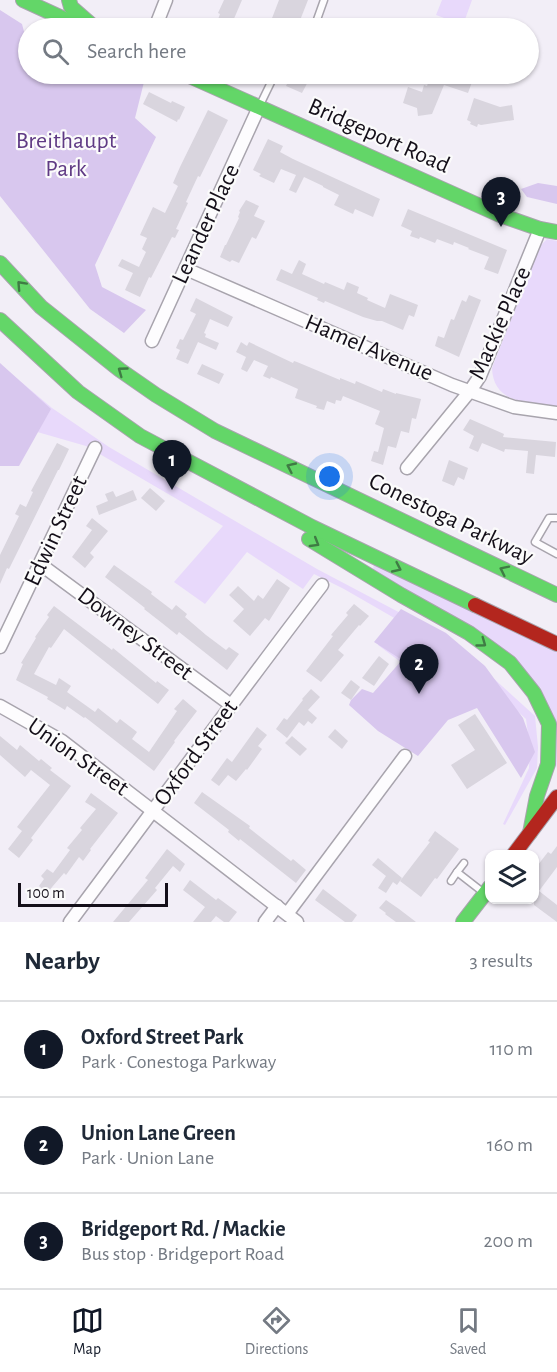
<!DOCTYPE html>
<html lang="en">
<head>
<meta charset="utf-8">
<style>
	:root { --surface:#fff; --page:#f6f6f7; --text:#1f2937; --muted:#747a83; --line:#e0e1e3; --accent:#111827 }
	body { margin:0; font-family:"Alegreya Sans",sans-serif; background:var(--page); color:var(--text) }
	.controls { position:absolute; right:18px; bottom:18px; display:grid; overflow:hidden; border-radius:12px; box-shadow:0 2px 4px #0004 }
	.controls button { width:54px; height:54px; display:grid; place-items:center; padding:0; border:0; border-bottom:2px solid var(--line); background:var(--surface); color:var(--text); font:30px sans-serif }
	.scale { position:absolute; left:18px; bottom:15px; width:150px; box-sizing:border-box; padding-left:6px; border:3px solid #140f19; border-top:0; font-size:16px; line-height:21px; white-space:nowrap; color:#140f19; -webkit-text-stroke:4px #fbfbfb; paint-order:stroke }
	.you { position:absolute; left:330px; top:477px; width:21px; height:21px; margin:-15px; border:4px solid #fff; border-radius:50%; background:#1a73e8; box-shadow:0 0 0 9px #1a73e833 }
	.badge { display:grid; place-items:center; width:39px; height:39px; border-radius:50%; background:var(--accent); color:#fff; font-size:20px; font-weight:700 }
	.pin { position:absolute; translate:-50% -50px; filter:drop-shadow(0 2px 3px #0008) }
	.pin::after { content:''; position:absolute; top:32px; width:21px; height:18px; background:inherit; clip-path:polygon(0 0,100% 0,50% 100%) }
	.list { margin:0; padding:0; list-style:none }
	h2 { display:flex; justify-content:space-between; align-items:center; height:78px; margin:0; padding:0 24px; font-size:26px }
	h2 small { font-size:20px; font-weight:400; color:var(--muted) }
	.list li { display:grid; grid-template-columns:39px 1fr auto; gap:18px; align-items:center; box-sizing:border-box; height:96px; padding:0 24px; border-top:2px solid var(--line) }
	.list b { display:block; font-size:22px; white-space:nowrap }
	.list p { margin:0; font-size:20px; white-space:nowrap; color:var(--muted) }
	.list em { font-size:20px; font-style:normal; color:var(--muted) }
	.icon { flex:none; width:33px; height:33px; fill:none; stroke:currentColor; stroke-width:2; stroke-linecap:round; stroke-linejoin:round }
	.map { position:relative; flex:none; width:557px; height:922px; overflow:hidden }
	.search { position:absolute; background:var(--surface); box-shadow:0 2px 4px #0004; left:18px; right:18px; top:18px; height:66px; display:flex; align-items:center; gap:15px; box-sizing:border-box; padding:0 21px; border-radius:33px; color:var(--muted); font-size:22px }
	.sheet { height:366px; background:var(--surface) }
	nav { display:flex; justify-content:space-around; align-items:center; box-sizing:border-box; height:84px; border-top:2px solid var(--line); background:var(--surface); font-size:16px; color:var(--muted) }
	nav a { display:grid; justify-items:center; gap:3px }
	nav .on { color:var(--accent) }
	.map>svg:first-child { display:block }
	.green { fill:#e8d9fb }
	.forest { fill:#d8c7ee }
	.building { fill:#d9d5de }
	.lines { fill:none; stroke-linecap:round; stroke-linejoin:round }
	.lane-casing { stroke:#a8a4ad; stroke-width:9 }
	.street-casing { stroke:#a8a4ad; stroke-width:15 }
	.fast-casing { stroke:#a8a4ad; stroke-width:16 }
	.jam-casing { stroke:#a8a4ad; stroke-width:16 }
	.lane { stroke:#fdfcfe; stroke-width:6 }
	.street { stroke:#fdfcfe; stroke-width:12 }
	.fast { stroke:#63d668; stroke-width:14 }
	.jam { stroke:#b3261e; stroke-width:14 }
	.oneway { stroke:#3f7c44 }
	.labels { text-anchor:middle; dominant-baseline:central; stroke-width:4.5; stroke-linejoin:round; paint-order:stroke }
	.street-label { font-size:24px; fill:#140f19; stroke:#fbfbfb }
	.park-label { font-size:24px; fill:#5f3a84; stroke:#fbfbfb }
</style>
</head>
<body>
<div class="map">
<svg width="557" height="922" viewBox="0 0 557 922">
	<rect width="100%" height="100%" fill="#f2eef7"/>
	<g class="green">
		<polygon points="442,0 472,0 463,25 436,15"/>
		<path d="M547,239L557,241V407C529,403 493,404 492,368L534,261L537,249Z"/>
		<polygon points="0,364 52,408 109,447 317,569 408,617 481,667 535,716 538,747 537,768 505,825 503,824 529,768 530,748 526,719 479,675 402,663 378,645 396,619 344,589 314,574 303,589 247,552 205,604 174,582 223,526 86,446 13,425"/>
		<polygon points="374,564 557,652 557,769 541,688 373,569"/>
	</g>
	<g class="forest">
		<polygon points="0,10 22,24 28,47 28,74 112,74 144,82 135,118 156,137 95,265 102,287 146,310 124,333 90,309 0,196"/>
		<polygon points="538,183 557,186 557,204 527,197 521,189"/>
		<polygon points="0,363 51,409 19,466 0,466"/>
		<polygon points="401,609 446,633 485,666 523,718 535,752 521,778 477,708 448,720 418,756 378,731 349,705 351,700 362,689 373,693 402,660 374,642"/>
	</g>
	<g class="building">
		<polygon points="224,0 242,0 230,28 224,28 216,25 220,14 218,13"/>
		<polygon points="279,0 308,0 297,28 277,28 269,26"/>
		<polygon points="292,74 312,74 302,93 286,86"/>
		<polygon points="435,74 445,74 472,82 468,93 444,85 432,114 418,116 417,108 403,103 408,87 422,92 424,85 427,86 428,83 431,84"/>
		<polygon points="149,92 171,103 172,101 185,107 179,120 178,119 177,122 143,104"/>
		<polygon points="474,98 500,107 512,105 514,120 481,125 478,124 477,127 470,124 471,122 467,120"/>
		<polygon points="208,110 228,120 200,177 198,176 186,202 188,203 176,229 179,230 175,238 172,237 151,278 149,277 140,297 125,290 133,273 118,266 122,259 139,267 146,252 142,249 147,238 140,235 153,207 165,213 178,186 173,183 180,167"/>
		<polygon points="268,139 283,146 280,152 293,159 380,199 373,217 355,209 353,214 334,205 339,195 323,187 323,186 304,177 296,193 289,190 296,175 281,169 274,183 259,176 261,174 253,170"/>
		<polygon points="246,200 259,206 254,216 265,221 256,239 252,237 239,263 232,260 230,262 220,257 225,245 226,245 239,218 238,217 240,212 239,211"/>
		<polygon points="408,209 507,250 498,274 484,269 489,257 468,249 469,248 454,242 453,245 437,239 435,243 420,237 419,239 410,236 412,231 401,226"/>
		<polygon points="299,260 306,264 302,274 324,284 325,282 344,290 347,282 359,287 357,293 368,298 367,300 385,308 390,294 418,305 414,317 409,315 403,330 382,321 377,321 363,317 325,301 324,303 317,300 318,298 276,280 281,269 292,274"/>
		<polygon points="469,295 481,300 459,357 435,346 438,336 444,338 451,319 454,320 462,300 466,302"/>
		<polygon points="196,298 233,317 228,327 210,319 204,333 206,334 205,337 219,343 216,350 198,342 188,364 176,359 180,350 176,348 180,339 183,340 196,314 190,311"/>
		<polygon points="241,342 247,346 249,342 293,363 294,361 297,362 340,380 340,378 355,384 356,381 382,392 383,389 396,394 396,393 421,399 416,419 412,418 409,433 401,431 396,448 388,446 383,465 371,461 374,451 378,452 384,428 375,424 380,411 343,396 341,401 336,400 335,404 327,401 324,410 316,408 317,406 295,398 298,389 271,377 270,379 263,376 268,366 254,360 247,372 241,369 246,357 236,352"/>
		<polygon points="202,364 224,374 219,384 197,374"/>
		<polygon points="470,419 504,434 503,437 556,442 555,457 536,455 534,474 526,473 528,451 505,449 504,452 482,443 478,452 469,448 474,436 463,430"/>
		<polygon points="57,443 69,449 59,470 58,470 9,569 7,568 0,584 0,555 19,516 15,514 20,504 26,507 33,492 31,491"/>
		<polygon points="449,460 468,468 464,480 458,477 454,486 442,481"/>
		<polygon points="150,488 165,501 156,511 141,498"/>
		<polygon points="133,490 137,500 99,515 96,506 108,501 105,494 113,491 116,497"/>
		<polygon points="92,518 108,531 90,553 94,557 85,568 72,557 92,530 86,526"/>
		<polygon points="114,565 152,592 151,594 172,610 176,605 187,614 185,617 206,635 226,650 229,647 239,654 227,670 179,632 177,635 162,623 144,609 145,608 105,577"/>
		<polygon points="277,579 290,588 269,621 265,618 250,636 233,621 244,609 229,595 238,586 254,601 258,595 263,599"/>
		<polygon points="354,604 369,616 360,626 359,625 338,650 344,655 321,682 306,671 333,636 331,635 348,615 346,613"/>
		<polygon points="54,606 112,650 113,648 156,683 157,681 169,690 158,704 64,629 51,648 49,647 34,674 56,685 59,678 71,686 67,692 95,712 98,708 117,723 120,719 137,732 132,739 149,752 177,711 174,709 183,699 197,711 174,741 175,742 154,771 85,717 84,718 67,706 65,710 47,699 48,697 16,680 23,664 21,663 36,638 35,637 49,617 47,615"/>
		<polygon points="379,656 389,664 374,686 362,678"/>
		<polygon points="351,680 360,687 351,700 341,693"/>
		<polygon points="311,689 320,697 308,710 317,718 312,724 308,721 304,726 299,722 287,738 276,729 284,718 287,720 303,700 302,699"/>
		<polygon points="475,714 507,763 467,789 451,765 475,750 458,725"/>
		<polygon points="257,727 267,735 258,746 262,749 247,770 246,769 236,781 228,775 219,786 211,780 227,758 232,762"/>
		<polygon points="335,729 348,741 342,749 328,737"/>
		<polygon points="0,736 17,750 20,745 39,761 41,759 52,768 50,770 71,786 31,838 33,840 19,858 8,849 22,831 17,827 50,785 31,770 25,777 0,755"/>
		<polygon points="292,736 307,749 300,756 285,743"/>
		<polygon points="202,792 250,826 249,828 291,861 293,859 306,870 296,883 240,839 239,841 228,832 229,830 194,803"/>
		<polygon points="91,793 118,813 90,849 91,850 83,861 79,857 66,875 64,873 47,893 39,886 44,879 41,876 47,869 53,873 70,850 67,848 82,830 80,828 96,809 85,802"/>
		<polygon points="435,831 459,849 437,879 435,878 421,897 400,881 430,842 428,841"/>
		<polygon points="557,846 557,867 539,891 557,905 557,922 534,905 534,870 548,852 551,854"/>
		<polygon points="167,849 185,864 180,872 173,866 155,888 157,890 129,922 113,922 148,880 145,878"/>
		<polygon points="378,858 402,878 397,885 393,882 386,893 378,888 386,876 372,865"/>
		<polygon points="190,880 216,900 218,898 237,912 229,922 224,922 216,916 211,922 193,922 205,907 183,890"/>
		<polygon points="323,889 357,915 352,922 345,922 315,900"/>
		<polygon points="386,900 399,909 416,922 396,922 385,914 386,913 379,908"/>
	</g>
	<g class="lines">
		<g class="lane-casing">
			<g id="lane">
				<polyline points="314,28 324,0"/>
				<polyline points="259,107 275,74"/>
				<polyline points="557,518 549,518 535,542 557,554"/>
				<polyline points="457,872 464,863"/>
				<polyline points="451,881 457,872 484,893"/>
			</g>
		</g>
		<g class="street-casing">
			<g id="street">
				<polyline points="155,28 166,0"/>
				<polyline points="186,269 452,385 514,407 557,413"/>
				<polyline points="152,341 259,107"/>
				<polyline points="407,468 470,391 480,376 540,229"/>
				<polyline points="40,564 231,705"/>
				<polyline points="0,647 95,448"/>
				<polyline points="0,706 62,741 297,922"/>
				<polyline points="287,914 405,756"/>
				<path d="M70,922C154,810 237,696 322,585"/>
				<polyline points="265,922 277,906"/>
			</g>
		</g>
		<g class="fast-casing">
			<g id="fast">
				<polyline points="23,0 84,28"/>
				<polyline points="69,0 71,7 95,28"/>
				<polyline points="185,74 500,215 540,229 557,232"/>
				<polyline points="0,263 41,307 120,370 156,395 215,431 557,595"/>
				<polyline points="0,320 78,392 140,436 312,527 475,605"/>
				<polyline points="309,539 401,595 469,633 510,663 534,693 549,724 548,764 537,796 530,833"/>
				<polyline points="463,922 490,887"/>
			</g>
		</g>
		<g class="jam-casing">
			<g id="jam">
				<polyline points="475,605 557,644"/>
				<polyline points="514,854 557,797"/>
			</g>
		</g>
		<use href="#lane" class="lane"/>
		<use href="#street" class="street"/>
		<use href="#fast" class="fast"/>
		<use href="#jam" class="jam"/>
	</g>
	<defs><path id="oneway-chevron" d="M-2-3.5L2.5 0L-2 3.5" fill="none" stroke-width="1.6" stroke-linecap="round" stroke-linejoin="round" transform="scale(1.5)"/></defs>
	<g class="oneway">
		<use href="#oneway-chevron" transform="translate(21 285) rotate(-133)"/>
		<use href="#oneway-chevron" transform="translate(122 371) rotate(-144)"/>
		<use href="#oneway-chevron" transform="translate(291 467) rotate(-155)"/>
		<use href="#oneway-chevron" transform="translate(315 543) rotate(31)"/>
		<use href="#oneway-chevron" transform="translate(397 568) rotate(25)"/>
		<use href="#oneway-chevron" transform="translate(504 570) rotate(-154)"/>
		<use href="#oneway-chevron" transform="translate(482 643) rotate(36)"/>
	</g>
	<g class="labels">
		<g class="street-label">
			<text transform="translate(379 136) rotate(24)">Bridgeport Road</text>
			<text transform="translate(206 224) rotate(-65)">Leander Place</text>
			<text transform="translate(500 323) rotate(-66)">Mackie Place</text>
			<text transform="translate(369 348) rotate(23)">Hamel Avenue</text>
			<text transform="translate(451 519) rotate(26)">Conestoga Parkway</text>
			<text transform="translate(56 531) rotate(-65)">Edwin Street</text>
			<text transform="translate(135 634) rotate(37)">Downey Street</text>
			<text transform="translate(196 753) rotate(-54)">Oxford Street</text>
			<text transform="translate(78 757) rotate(35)">Union Street</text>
		</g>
		<g class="park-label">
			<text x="66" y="141">Breithaupt<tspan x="66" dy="28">Park</tspan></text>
		</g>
	</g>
</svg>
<div class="controls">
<button><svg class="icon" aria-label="layers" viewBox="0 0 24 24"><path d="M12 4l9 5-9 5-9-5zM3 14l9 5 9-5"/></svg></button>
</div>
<div class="scale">100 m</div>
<div class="you"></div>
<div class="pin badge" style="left:172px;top:490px">1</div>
<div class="pin badge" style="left:419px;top:694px">2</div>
<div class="pin badge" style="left:501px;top:227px">3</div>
<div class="search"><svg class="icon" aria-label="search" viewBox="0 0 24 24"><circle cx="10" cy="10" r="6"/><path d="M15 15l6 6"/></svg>Search here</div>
</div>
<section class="sheet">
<h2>Nearby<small>3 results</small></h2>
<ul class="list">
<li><span class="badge">1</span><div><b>Oxford Street Park</b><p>Park · Conestoga Parkway</p></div><em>110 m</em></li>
<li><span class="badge">2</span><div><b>Union Lane Green</b><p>Park · Union Lane</p></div><em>160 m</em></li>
<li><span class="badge">3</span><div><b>Bridgeport Rd. / Mackie</b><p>Bus stop · Bridgeport Road</p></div><em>200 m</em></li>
</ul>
</section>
<nav>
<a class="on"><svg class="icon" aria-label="map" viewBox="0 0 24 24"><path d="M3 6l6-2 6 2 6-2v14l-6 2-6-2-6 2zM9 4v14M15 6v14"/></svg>Map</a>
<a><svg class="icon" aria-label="directions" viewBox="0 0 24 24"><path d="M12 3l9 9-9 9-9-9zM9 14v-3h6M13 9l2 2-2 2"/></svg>Directions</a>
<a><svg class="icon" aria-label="saved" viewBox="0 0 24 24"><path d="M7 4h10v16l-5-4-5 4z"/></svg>Saved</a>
</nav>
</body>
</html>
